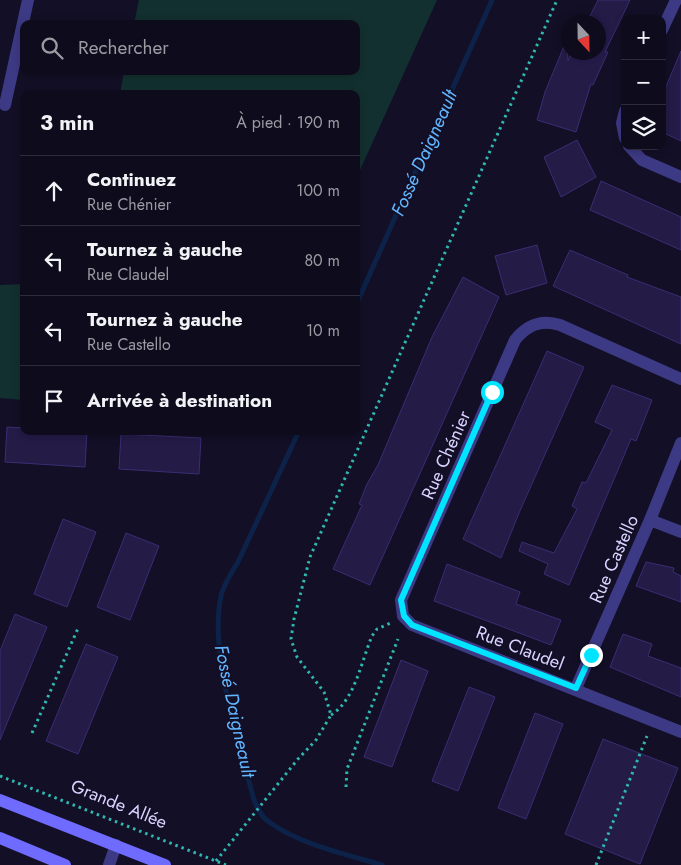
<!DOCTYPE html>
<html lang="fr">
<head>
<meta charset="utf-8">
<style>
	:root { --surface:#0e0b1c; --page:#1c1929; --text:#f1f3f6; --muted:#9b9ba3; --line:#2e2b3b }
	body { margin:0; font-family:Jost,sans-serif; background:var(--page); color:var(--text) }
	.controls { position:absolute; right:15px; top:15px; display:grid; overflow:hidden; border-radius:10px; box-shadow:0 2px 8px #0003 }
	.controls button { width:45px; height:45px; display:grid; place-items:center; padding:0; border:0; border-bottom:1px solid var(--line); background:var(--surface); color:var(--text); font:25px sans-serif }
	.compass { position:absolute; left:561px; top:15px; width:45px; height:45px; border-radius:50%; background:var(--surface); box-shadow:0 2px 8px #0003; rotate:158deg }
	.stop { position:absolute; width:15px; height:15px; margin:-11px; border:4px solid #00e5ff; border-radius:50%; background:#fff }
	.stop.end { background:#00e5ff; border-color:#fff; box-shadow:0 1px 5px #0008 }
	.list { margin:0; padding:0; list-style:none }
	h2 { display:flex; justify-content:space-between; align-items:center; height:65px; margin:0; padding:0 20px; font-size:21px }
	h2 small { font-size:16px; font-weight:400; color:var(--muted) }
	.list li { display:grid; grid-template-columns:32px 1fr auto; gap:15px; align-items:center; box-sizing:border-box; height:70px; padding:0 20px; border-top:1px solid var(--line) }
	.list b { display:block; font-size:19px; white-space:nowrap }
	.list p { margin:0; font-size:16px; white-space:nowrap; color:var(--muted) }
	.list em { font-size:16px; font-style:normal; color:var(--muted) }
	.icon { flex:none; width:28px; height:28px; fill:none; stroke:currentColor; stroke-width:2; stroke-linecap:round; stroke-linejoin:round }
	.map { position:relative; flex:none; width:681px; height:865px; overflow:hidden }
	.search { position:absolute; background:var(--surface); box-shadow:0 2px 8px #0003; left:20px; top:20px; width:340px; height:55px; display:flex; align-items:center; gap:12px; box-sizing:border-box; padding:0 18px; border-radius:10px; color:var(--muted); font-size:19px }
	.panel { position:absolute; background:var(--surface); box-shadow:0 2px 8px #0003; left:20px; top:90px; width:340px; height:345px; border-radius:10px }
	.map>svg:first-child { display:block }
	.green { fill:#12302f }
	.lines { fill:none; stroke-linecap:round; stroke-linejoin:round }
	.stream { stroke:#0c2248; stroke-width:5 }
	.building { fill:#241b47; stroke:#3b2d73 }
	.path { stroke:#2fb8b0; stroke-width:3; stroke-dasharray:2.5 4; stroke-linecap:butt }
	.street { stroke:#3d3a85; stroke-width:12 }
	.secondary { stroke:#6f6bff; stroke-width:12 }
	.route { stroke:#00e5ff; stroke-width:6 }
	.labels { text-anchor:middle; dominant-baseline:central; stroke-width:4; stroke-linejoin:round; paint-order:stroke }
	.street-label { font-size:18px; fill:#d9d4ff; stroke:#130f26 }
	.water-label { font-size:19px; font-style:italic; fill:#62b6ff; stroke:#130f26 }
</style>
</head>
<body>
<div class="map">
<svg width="681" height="865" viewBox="0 0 681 865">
	<rect width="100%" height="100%" fill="#130f26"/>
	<g class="green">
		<polygon points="139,0 437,0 356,179 356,94 120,94 124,71 356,71 356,24 134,24"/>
		<polygon points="24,284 24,400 0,398 0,285"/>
	</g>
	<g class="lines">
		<g class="stream">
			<polyline points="356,305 492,0"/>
			<path d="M299,431L238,562C231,573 224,584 221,596C209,653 238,737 252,793C255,804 259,815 269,822C301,845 345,854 382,865"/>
		</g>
	</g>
	<g class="building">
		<polygon points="598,0 630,0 605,52 608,52 593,85 591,84 576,132 537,120 545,92 567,39 568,61 572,52 598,52 598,22 587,22"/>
		<polygon points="681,51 681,141 662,132 662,88 665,89"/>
		<polygon points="577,140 596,177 561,197 544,157"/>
		<polygon points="601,181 681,217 681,250 590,210"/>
		<polygon points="537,245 547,283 506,295 495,256"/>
		<polygon points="570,250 628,275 627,277 681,297 681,344 553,286"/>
		<polygon points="463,277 499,297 370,585 333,569 362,505 359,504 367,484 378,465 432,337"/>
		<polygon points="547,351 584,367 519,513 501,558 463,539"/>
		<polygon points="612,385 652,400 636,441 631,439 569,585 544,574 548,564 519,551 522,542 554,553 577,509 572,506 582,482 586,483 612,430 595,422"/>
		<polygon points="7,427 24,428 24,431 87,431 85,467 5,462"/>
		<polygon points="121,434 201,438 199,474 119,469"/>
		<polygon points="63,519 96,532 67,607 34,594"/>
		<polygon points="126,533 159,546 130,620 97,607"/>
		<polygon points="646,562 674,568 673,572 681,576 681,602 636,586"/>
		<polygon points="447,564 520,592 516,604 561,620 551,645 434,601"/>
		<polygon points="15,614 47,627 0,740 0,651"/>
		<polygon points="623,634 652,644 648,656 681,668 681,697 610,667"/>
		<polygon points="86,644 118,657 78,754 46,741"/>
		<polygon points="401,660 428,671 392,767 364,757"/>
		<polygon points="469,687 495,697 458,791 432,781"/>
		<polygon points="535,713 563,724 526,819 498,808"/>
		<polygon points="603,739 678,768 640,864 565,834"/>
	</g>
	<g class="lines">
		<g class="path">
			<path d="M331,715C355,700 361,662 372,636L377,629L393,622"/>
			<polyline points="32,733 79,626"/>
			<polyline points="0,776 226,865"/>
			<polyline points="346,787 347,769 398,639"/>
			<polyline points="216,861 298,759 316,740 331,715 324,692 297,657 291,639 294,619 310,557 557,0"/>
			<polyline points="596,865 647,736"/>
		</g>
		<g class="street">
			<polyline points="662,30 676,0"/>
			<polyline points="5,105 28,0"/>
			<polyline points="625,111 622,123 625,138"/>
			<polyline points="629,146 642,160 681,177"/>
			<path d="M681,379L560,325C541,319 527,325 515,340L401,600L403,616L412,625L681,732"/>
			<polyline points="650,520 681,532"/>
			<polyline points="576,688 650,520 681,443"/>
			<polyline points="109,865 116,845"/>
		</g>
		<g class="secondary">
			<polyline points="0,800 165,865"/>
			<polyline points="0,838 65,865"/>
		</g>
	</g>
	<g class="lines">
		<polyline class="route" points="492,392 401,600 404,616 412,625 576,688 591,655"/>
	</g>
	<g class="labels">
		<g class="street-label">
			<text transform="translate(446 455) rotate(-66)">Rue Chénier</text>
			<text transform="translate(614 559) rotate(-66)">Rue Castello</text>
			<text transform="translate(520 648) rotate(21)">Rue Claudel</text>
			<text transform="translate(119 804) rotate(22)">Grande Allée</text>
		</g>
		<g class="water-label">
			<text transform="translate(424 153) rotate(-66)">Fossé Daigneault</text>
			<text transform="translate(235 711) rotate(78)">Fossé Daigneault</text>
		</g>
	</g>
</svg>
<div class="controls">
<button>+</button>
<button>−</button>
<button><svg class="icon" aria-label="layers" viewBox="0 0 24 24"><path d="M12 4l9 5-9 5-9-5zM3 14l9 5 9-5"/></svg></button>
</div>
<svg class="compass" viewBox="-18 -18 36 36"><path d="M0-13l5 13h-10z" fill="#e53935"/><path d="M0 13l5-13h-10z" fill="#9b9ba3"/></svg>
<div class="stop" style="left:492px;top:392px"></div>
<div class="stop end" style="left:591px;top:655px"></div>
<div class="search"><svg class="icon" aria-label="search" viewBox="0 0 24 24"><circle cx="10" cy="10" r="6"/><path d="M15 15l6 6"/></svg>Rechercher</div>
<section class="panel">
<h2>3 min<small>À pied · 190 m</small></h2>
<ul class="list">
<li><svg class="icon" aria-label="ahead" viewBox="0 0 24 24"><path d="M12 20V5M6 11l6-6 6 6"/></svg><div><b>Continuez</b><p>Rue Chénier</p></div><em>100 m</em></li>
<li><svg class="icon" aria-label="left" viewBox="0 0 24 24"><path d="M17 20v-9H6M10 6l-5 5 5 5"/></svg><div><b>Tournez à gauche</b><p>Rue Claudel</p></div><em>80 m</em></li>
<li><svg class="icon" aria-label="left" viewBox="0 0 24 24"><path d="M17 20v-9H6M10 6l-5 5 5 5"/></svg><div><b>Tournez à gauche</b><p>Rue Castello</p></div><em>10 m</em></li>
<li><svg class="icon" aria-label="arrive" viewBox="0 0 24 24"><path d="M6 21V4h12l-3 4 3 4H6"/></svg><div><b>Arrivée à destination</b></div></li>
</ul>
</section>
</div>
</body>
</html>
